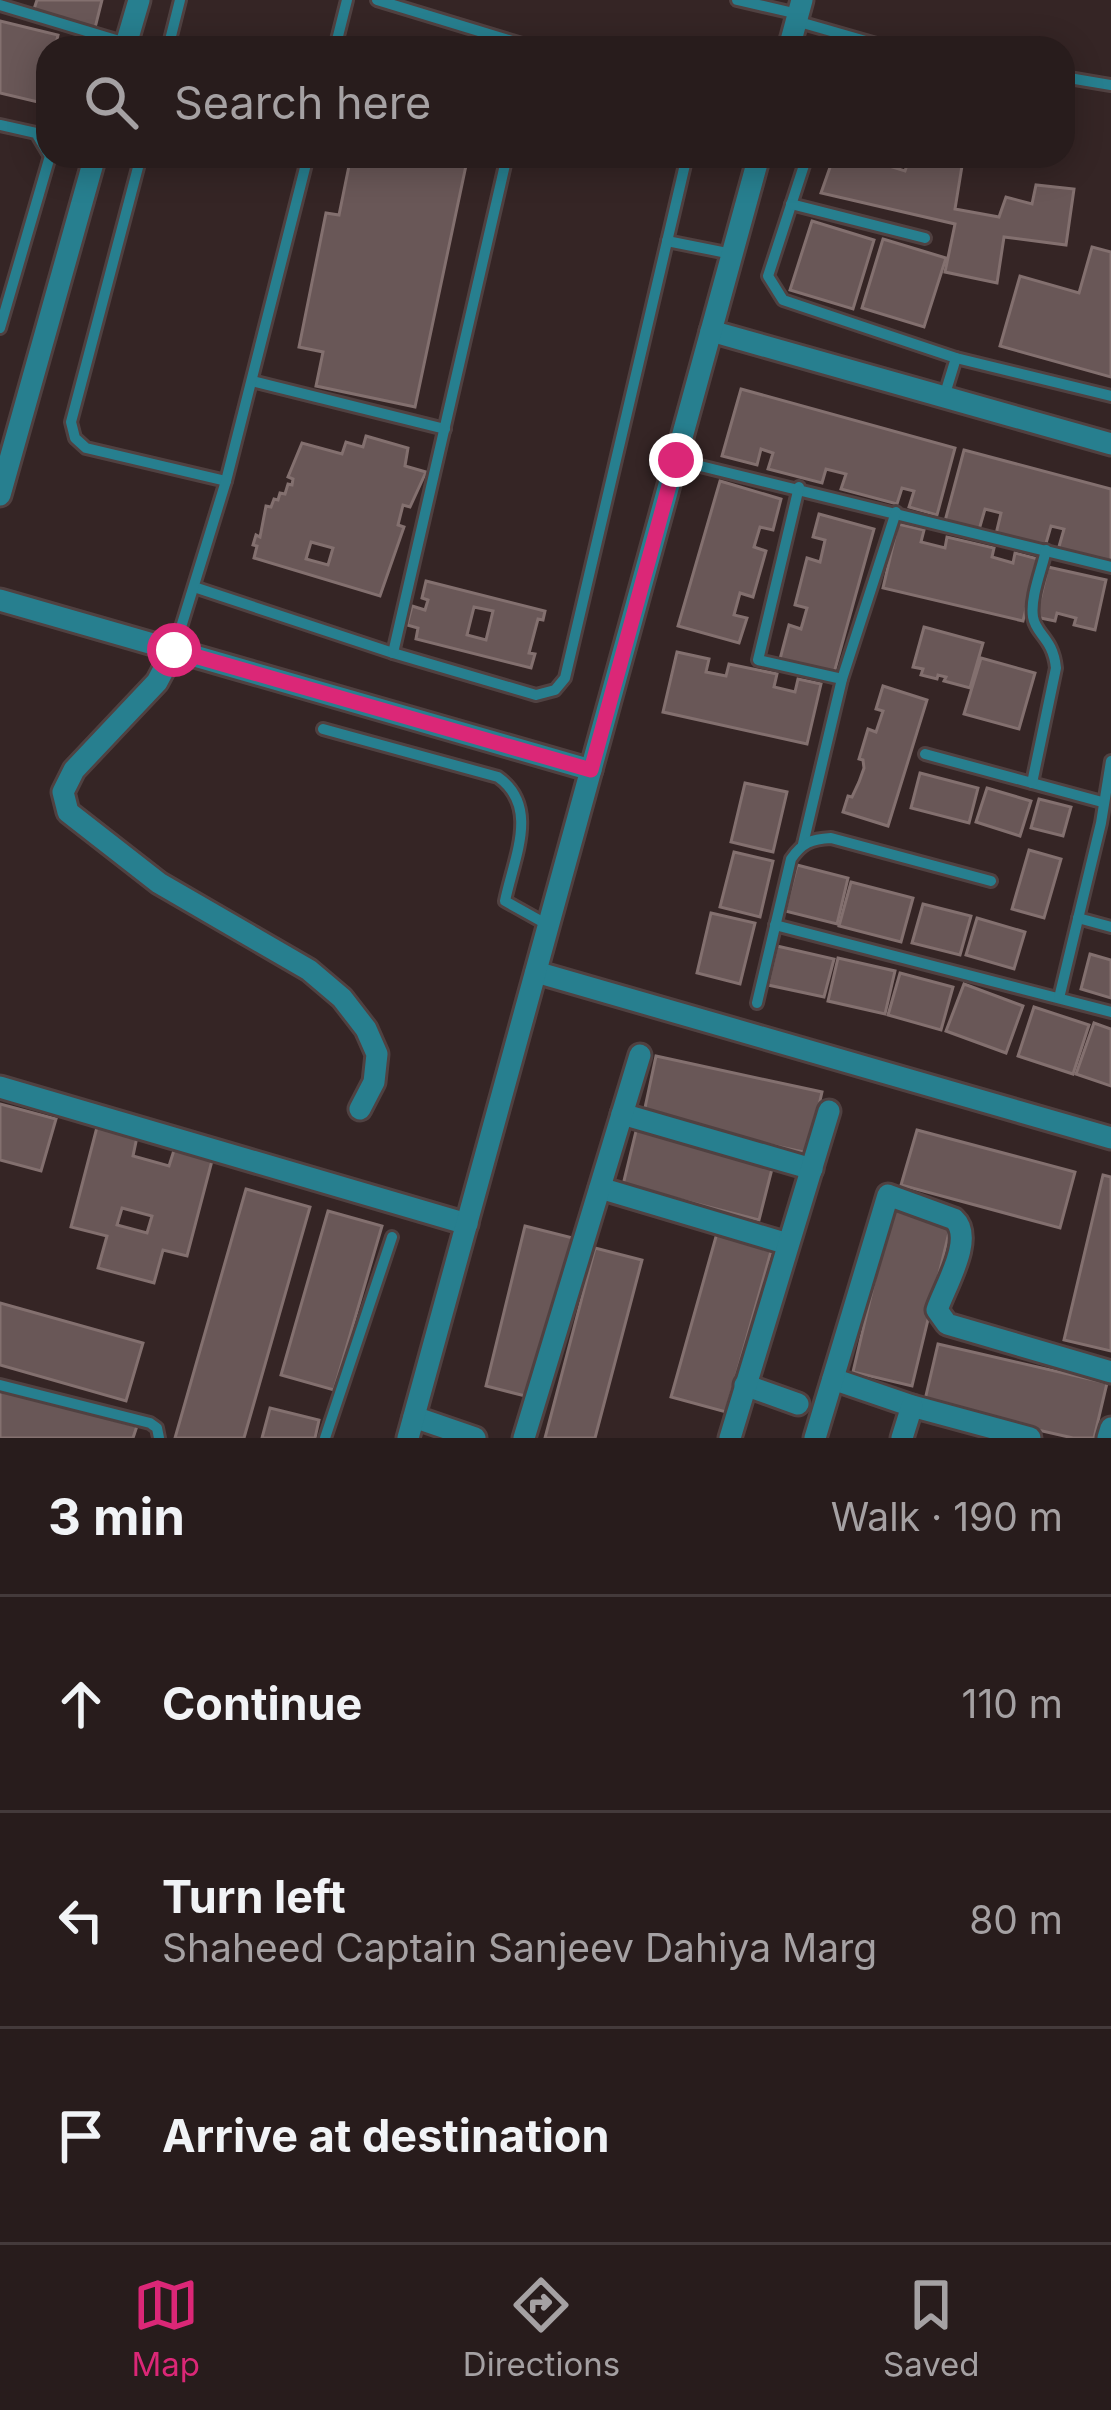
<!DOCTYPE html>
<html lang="en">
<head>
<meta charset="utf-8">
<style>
	:root { --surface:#281c1c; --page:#302525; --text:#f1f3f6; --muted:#a5a1a3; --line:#443a3b; --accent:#db2777 }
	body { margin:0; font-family:Inter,sans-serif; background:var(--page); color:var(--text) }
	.stop { position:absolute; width:36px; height:36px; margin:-27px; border:9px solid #db2777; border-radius:50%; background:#fff }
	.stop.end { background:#db2777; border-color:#fff; box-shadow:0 3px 12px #0008 }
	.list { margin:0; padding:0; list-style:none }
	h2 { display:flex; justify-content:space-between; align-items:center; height:156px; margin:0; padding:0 48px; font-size:51px }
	h2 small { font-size:39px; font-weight:400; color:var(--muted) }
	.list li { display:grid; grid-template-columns:78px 1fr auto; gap:36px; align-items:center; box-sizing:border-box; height:216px; padding:0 48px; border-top:3px solid var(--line) }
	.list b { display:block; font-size:45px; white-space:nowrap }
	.list p { margin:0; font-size:39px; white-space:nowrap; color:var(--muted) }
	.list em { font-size:39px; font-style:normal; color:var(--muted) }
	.icon { flex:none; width:66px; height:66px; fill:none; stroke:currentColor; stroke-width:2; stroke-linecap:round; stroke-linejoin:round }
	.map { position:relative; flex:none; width:1111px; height:1438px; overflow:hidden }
	.search { position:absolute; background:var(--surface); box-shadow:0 6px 30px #0003; left:36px; right:36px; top:36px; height:132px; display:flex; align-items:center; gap:30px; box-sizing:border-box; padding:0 42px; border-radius:36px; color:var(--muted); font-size:45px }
	.sheet { height:804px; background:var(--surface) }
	nav { display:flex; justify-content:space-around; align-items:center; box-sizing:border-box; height:168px; border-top:3px solid var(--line); background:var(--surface); font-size:33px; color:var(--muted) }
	nav a { display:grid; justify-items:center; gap:6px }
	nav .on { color:var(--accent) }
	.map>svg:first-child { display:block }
	.building { fill:#695757; stroke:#83706f; stroke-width:3; fill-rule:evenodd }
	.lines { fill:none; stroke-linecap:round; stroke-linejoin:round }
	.service-casing { stroke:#504141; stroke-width:16 }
	.minor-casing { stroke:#504141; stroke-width:27 }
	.service { stroke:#277f8f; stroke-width:10 }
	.minor { stroke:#277f8f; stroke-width:21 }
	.route { stroke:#db2777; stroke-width:15 }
</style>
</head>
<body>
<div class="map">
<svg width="1111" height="1438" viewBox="0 0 1111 1438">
	<rect width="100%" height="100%" fill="#352525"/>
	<g class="building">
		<polygon points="37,0 102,0 95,28 33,12"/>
		<polygon points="0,21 58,35 55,48 48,48 48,77 42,103 0,93"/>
		<polygon points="351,156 468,156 415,407 316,386 323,352 299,347 326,213 339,215"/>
		<polygon points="834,156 891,156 889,166 905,171 910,156 962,166 955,209 999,217 1006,197 1032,204 1036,185 1074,189 1066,245 1004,237 997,283 945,272 955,224 821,193"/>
		<polygon points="812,221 874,240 853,309 790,290"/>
		<polygon points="883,239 946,258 924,327 862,308"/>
		<polygon points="1092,247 1111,252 1111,377 1000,346 1020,276 1079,293"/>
		<polygon points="741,389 955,448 937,515 909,507 914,491 902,488 897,504 841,489 846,474 826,469 822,483 768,469 773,453 761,449 757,465 722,456"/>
		<path d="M366,436L408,448L405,466L426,472L410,507L403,505L398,525L404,527L380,596L254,558L257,546L253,545L256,535L260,537L266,506L271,507L274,499L278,500L280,493L285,494L288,484L292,485L293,479L288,477L302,443L342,454L346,442L363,447ZM311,542L333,548L328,565L306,559Z"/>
		<polygon points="964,450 1111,489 1111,564 1058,550 1064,529 1051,526 1045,547 996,534 1001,513 985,509 979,530 945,521"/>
		<polygon points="720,481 781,499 773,530 760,527 754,547 766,551 753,597 740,593 734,615 747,618 739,643 678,626"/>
		<polygon points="819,514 874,529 834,673 780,659 789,625 801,629 807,608 795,605 807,558 820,562 825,540 813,537"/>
		<polygon points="898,524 924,530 921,542 945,548 947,537 994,548 992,557 1013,563 1015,553 1038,559 1023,621 883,588"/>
		<polygon points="1048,567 1106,580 1095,630 1074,625 1076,618 1057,613 1055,621 1036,617"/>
		<path d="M426,581L545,611L543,620L538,619L529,653L535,654L531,668L416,639L418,628L407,625L412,606L425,610L428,600L422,598ZM474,607L493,611L486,640L467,635Z"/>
		<polygon points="924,627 983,643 970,688 944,681 946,677 938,675 937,679 921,675 923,669 913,667"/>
		<polygon points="677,652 709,659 706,672 726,676 729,664 777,674 774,687 795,692 798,679 821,684 807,744 663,712"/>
		<polygon points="981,658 1035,673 1019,729 964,714"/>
		<polygon points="883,686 927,700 888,826 843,812 848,796 852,797 859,782 864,768 863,760 859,759 868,729 876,732 883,711 876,709"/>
		<polygon points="920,773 978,788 969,823 911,808"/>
		<polygon points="745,783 787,792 773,852 731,842"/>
		<polygon points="987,788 1031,801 1020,836 976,822"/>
		<polygon points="1039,799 1071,807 1063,836 1031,828"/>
		<polygon points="1029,850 1061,859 1044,918 1012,909"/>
		<polygon points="734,852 773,861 760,917 720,907"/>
		<polygon points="797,865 848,878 837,924 785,911"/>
		<polygon points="851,882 913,898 901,942 839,926"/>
		<polygon points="923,904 971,916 960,955 912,943"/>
		<polygon points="711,913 755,923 740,984 697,973"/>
		<polygon points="977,918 1025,932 1014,969 966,955"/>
		<polygon points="777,946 834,959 824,997 768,985"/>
		<polygon points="1090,954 1111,960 1111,998 1081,989"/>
		<polygon points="838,958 895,971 885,1014 828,1001"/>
		<polygon points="900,973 953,987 941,1030 888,1015"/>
		<polygon points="964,984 1023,1006 1006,1053 946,1031"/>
		<polygon points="1034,1007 1089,1025 1073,1074 1018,1056"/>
		<polygon points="1094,1023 1111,1029 1111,1086 1076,1074"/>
		<polygon points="656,1056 822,1092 808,1153 643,1117"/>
		<polygon points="0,1104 56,1119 41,1171 0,1160"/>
		<path d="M97,1127L137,1137L133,1156L169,1166L175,1147L213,1157L187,1256L163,1250L154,1283L98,1268L107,1236L71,1227ZM122,1208L152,1216L147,1233L117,1225Z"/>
		<polygon points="637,1127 774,1161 759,1220 623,1185"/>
		<polygon points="917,1130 1075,1172 1060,1228 901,1185"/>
		<polygon points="1103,1175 1111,1177 1111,1351 1064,1340"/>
		<polygon points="246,1189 310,1207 244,1438 175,1438"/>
		<polygon points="892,1206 952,1220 912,1386 853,1372"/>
		<polygon points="328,1211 382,1226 334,1390 281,1375"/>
		<polygon points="525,1226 573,1238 533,1398 486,1386"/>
		<polygon points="717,1233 772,1248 726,1412 671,1397"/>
		<polygon points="595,1248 642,1260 595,1438 545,1438"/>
		<polygon points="0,1303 143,1343 126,1401 0,1365"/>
		<polygon points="938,1344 1107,1383 1094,1438 1073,1438 924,1404"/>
		<polygon points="0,1390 137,1426 133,1438 0,1438"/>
		<polygon points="270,1408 319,1420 315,1438 262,1438"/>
	</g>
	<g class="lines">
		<g class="service-casing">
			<g id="service">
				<polyline points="377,0 535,48"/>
				<polyline points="737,0 798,14"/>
				<polyline points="0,5 126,43"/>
				<polyline points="796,21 890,48"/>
				<polyline points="168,48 180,0"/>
				<polyline points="335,48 347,0"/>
				<polyline points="1063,77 1111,85"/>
				<polyline points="0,125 36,133 48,153"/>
				<polyline points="141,156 71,422 75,438 86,448 226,481"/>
				<polyline points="807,156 768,276 783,300 956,358 1111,396"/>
				<polyline points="1004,158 1004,156"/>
				<polyline points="791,204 925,238"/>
				<polyline points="667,241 732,254"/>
				<polyline points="0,328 50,156"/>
				<polyline points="252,381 445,429"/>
				<polyline points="944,397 956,358"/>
				<polyline points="676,460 1111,567"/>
				<polyline points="799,487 758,660 842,679"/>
				<polyline points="194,587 393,653 536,695 555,690 565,678 687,156"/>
				<polyline points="174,650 226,481 308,156"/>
				<polyline points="393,653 507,156"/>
				<path d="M323,729L498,777C540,807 514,857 505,901L548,925"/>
				<polyline points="925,754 1102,802"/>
				<path d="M1032,783L1056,668C1053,638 1036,635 1033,617C1030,597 1042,569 1046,550"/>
				<polyline points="803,844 842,679 896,512"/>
				<polyline points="1078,918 1111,927"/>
				<polyline points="775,925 1111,1012"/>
				<polyline points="1059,998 1101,823 1111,761"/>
				<path d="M757,1003L791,859C802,843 811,839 831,838L991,881"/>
				<polyline points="0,1385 150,1423 157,1428 159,1438"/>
				<polyline points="325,1438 392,1237"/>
			</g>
		</g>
		<g class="minor-casing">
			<g id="minor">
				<polyline points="125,48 139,0"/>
				<polyline points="789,48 802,0"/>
				<polyline points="711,331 1111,444"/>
				<polyline points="0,495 95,156"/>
				<polyline points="0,600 591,770"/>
				<polyline points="174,650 157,682 74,770 63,792 68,812 159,883 309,970 342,998 366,1029 377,1054 374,1082 360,1109"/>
				<polyline points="536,972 1111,1138"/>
				<polyline points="0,1087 467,1224"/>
				<polyline points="622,1114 812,1169"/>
				<polyline points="600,1188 788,1244"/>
				<polyline points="833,1379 912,1406 1030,1438"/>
				<polyline points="745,1385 798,1404"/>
				<polyline points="414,1417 475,1438"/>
				<polyline points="408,1438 759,156"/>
				<polyline points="524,1438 640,1055"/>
				<polyline points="730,1438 829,1111"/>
				<path d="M815,1438L888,1195L954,1219C975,1238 945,1286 937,1310L947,1324L1111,1372"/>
				<polyline points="902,1438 912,1406"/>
				<polyline points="1108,1438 1111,1428"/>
			</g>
		</g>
		<use href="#service" class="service"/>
		<use href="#minor" class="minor"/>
	</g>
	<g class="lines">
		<polyline class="route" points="174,650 591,770 676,460"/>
	</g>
</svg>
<div class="stop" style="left:174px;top:650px"></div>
<div class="stop end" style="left:676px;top:460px"></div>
<div class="search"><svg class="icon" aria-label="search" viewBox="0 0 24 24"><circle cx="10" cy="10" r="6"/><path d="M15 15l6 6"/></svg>Search here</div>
</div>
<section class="sheet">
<h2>3 min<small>Walk · 190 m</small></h2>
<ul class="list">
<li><svg class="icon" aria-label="ahead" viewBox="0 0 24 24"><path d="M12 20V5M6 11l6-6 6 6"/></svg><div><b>Continue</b></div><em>110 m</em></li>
<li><svg class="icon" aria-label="left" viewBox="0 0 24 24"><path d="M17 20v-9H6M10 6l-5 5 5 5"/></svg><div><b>Turn left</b><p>Shaheed Captain Sanjeev Dahiya Marg</p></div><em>80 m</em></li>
<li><svg class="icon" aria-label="arrive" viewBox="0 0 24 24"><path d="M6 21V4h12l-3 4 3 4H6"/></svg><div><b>Arrive at destination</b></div></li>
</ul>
</section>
<nav>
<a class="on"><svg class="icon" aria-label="map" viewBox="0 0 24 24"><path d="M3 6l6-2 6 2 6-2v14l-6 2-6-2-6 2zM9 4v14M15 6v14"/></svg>Map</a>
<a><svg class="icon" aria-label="directions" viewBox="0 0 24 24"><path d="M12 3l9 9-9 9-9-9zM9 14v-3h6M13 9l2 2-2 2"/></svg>Directions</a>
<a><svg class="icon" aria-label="saved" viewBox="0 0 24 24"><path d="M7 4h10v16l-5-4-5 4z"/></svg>Saved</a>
</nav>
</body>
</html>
